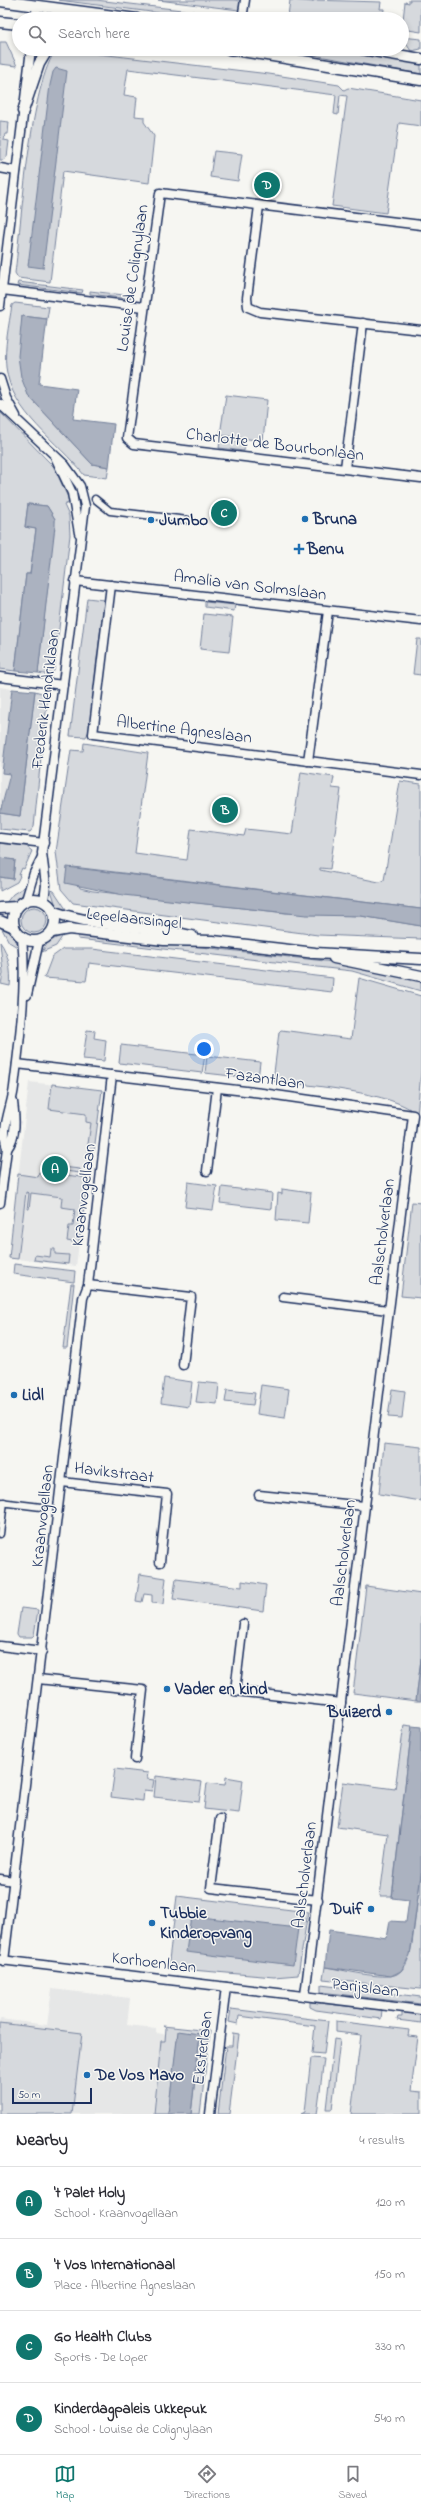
<!DOCTYPE html>
<html lang="en">
<head>
<meta charset="utf-8">
<style>
	:root { --surface:#fff; --page:#f7f7f7; --text:#2b2b33; --muted:#7c7c81; --line:#e1e1e2; --accent:#0f766e }
	body { margin:0; font-family:"Indie Flower",sans-serif; background:var(--page); color:var(--text) }
	.scale { position:absolute; left:12px; bottom:10px; width:80px; box-sizing:border-box; padding-left:4px; border:2px solid #1b2f5e; border-top:0; font-size:11px; line-height:14px; white-space:nowrap; color:#1b2f5e; -webkit-text-stroke:3px #f6f6f2; paint-order:stroke }
	.you { position:absolute; left:204px; top:1049px; width:14px; height:14px; margin:-10px; border:3px solid #fff; border-radius:50%; background:#1a73e8; box-shadow:0 0 0 6px #1a73e833 }
	.badge { display:grid; place-items:center; width:26px; height:26px; border-radius:50%; background:var(--accent); color:#fff; font-size:13px; font-weight:700 }
	.pin { position:absolute; translate:-50% -50%; border:2px solid #fff; box-shadow:0 1px 4px #0006 }
	.list { margin:0; padding:0; list-style:none }
	h2 { display:flex; justify-content:space-between; align-items:center; height:52px; margin:0; padding:0 16px; font-size:17px }
	h2 small { font-size:13px; font-weight:400; color:var(--muted) }
	.list li { display:grid; grid-template-columns:26px 1fr auto; gap:12px; align-items:center; box-sizing:border-box; height:72px; padding:0 16px; border-top:1px solid var(--line) }
	.list b { display:block; font-size:15px; white-space:nowrap }
	.list p { margin:0; font-size:13px; white-space:nowrap; color:var(--muted) }
	.list em { font-size:13px; font-style:normal; color:var(--muted) }
	.icon { flex:none; width:22px; height:22px; fill:none; stroke:currentColor; stroke-width:2; stroke-linecap:round; stroke-linejoin:round }
	.map { position:relative; flex:none; width:421px; height:2114px; overflow:hidden }
	.search { position:absolute; background:var(--surface); box-shadow:0 2px 6px #0003; left:12px; right:12px; top:12px; height:44px; display:flex; align-items:center; gap:10px; box-sizing:border-box; padding:0 14px; border-radius:22px; color:var(--muted); font-size:15px }
	.sheet { height:340px; background:var(--surface) }
	nav { display:flex; justify-content:space-around; align-items:center; box-sizing:border-box; height:56px; border-top:1px solid var(--line); background:var(--surface); font-size:11px; color:var(--muted) }
	nav a { display:grid; justify-items:center; gap:2px }
	nav .on { color:var(--accent) }
	.map>svg:first-child { display:block }
	.built { fill:#e6e7e7 }
	.green { fill:#d6d9dd; stroke:#78849e }
	.water { fill:#abb2c0; stroke:#717e99 }
	.lines { fill:none; stroke-linecap:round; stroke-linejoin:round }
	.pedestrian-casing { stroke:#1b2f5e; stroke-width:9 }
	.minor-casing { stroke:#1b2f5e; stroke-width:11 }
	.tertiary-casing { stroke:#1b2f5e; stroke-width:13 }
	.pedestrian { stroke:#f6f6f2; stroke-width:6 }
	.minor { stroke:#f6f6f2; stroke-width:8 }
	.tertiary { stroke:#f6f6f2; stroke-width:10 }
	.poi-dot { fill:#1f6fb2; stroke:#f6f6f2; stroke-width:1.5 }
	.labels { text-anchor:middle; dominant-baseline:central; stroke-width:3; stroke-linejoin:round; paint-order:stroke }
	.street-label { font-size:17px; fill:#1b2f5e; stroke:#f6f6f2 }
	.poi-label { font-size:17px; font-weight:bold; fill:#1b2f5e; stroke:#f6f6f2; text-anchor:start }
</style>
</head>
<body>
<div class="map">
<svg width="421" height="2114" viewBox="0 0 421 2114">
	<rect width="100%" height="100%" fill="#f6f6f2"/>
	<filter id="ink" filterUnits="userSpaceOnUse"><feTurbulence type="fractalNoise" baseFrequency=".025" numOctaves="2"/><feDisplacementMap in="SourceGraphic" scale="8" xChannelSelector="R" yChannelSelector="G"/><feConvolveMatrix kernelMatrix="1 2 1 2 8 2 1 2 1" color-interpolation-filters="sRGB"/></filter>
	<g filter="url(#ink)">
		<g class="built">
			<polygon points="0,687 12,689 2,772 10,774 0,811"/>
			<polygon points="29,1082 102,1090 92,1174 88,1178 76,1266 9,1258"/>
			<polygon points="52,1989 130,1998 127,2025 156,2028 156,2033 178,2036 168,2114 0,2114 0,2019 47,2025"/>
		</g>
		<g class="green">
			<polygon points="58,0 96,0 233,16 230,19 206,19"/>
			<polygon points="158,0 234,0 240,1 239,10"/>
			<polygon points="290,0 313,2 313,0 381,2 380,9 384,9 383,18 389,19 315,19 288,16"/>
			<polygon points="409,0 421,0 421,32 402,29 405,2 409,3"/>
			<polygon points="402,37 421,39 421,49 411,51 405,42 402,41"/>
			<polygon points="0,42 6,42 17,66 0,64"/>
			<path d="M57,49L269,74L339,85L344,90L348,88L421,100V126L399,123L386,213L332,206L347,96L340,95L338,115L334,114L336,95L128,69L124,95L137,97L135,116L144,117V122L154,136L149,183L63,171L50,282L18,278L15,273C21,227 30,80 57,49Z"/>
			<polygon points="279,49 329,49 421,64 421,74"/>
			<polygon points="0,121 9,122 8,134 5,134 4,140 9,141 7,157 3,160 0,160"/>
			<polygon points="214,151 242,154 238,181 210,177"/>
			<polygon points="18,282 83,290 82,293 17,285"/>
			<polygon points="90,291 132,296 129,299 90,294"/>
			<path d="M15,303L49,307L47,319L22,316L28,395L92,464L109,467L107,478L84,475C58,441 11,413 6,367C4,347 9,325 12,305Z"/>
			<polygon points="226,395 267,400 263,441 220,435"/>
			<polygon points="0,412 54,467 70,502 64,505 69,516 70,535 54,671 50,675 38,673 55,519 47,506 28,504 25,527 36,529 30,574 26,574 15,671 0,669"/>
			<polygon points="220,440 245,443 244,451 219,448"/>
			<polygon points="87,598 104,600 89,731 86,737 70,736"/>
			<polygon points="205,602 235,605 234,611 205,607"/>
			<polygon points="204,614 233,617 229,652 200,649"/>
			<polygon points="417,639 421,639 421,675 413,674"/>
			<polygon points="35,691 48,695 43,739 39,738 38,745 42,746 34,827 30,832 0,829 0,813 20,816"/>
			<polygon points="84,743 148,753 135,853 187,860 191,829 244,836 246,829 292,834 301,772 334,777 332,788 341,789 330,869 320,868 320,870 379,882 384,880 386,869 400,781 421,784 421,909 73,867 80,888 93,891 286,913 361,916 421,926 421,939 318,935 73,903 61,889 56,852 71,750 83,751"/>
			<polygon points="0,843 26,846 32,851 24,869 22,868 19,875 20,876 17,882 0,891 0,877 13,879 15,860 0,858"/>
			<path d="M26,886C23,897 17,903 5,904L13,894Z"/>
			<polygon points="51,890 54,891 68,912 56,906"/>
			<circle cx="34" cy="920" r="13"/>
			<polygon points="1,927 13,934 19,948 9,942"/>
			<polygon points="78,933 342,963 421,979 421,991 352,971 78,939"/>
			<polygon points="64,934 56,946 42,952 48,942"/>
			<path d="M0,942C8,952 12,972 10,986L1,984L3,973Z"/>
			<polygon points="63,949 92,949 333,978 332,992 89,963 86,981 44,978 52,957"/>
			<path d="M359,978L421,996V1072L417,1115C398,1092 304,1085 273,1081L279,1032L281,1030L351,1039Z"/>
			<polygon points="87,1030 95,1031 94,1038 106,1040 104,1061 83,1059"/>
			<polygon points="121,1045 205,1055 202,1073 119,1063"/>
			<polygon points="207,1056 260,1062 258,1079 205,1073"/>
			<polygon points="52,1084 102,1090 94,1151 87,1151 91,1123 86,1122 86,1114 49,1109"/>
			<polygon points="43,1165 80,1169 80,1173 43,1168"/>
			<polygon points="44,1172 88,1178 79,1243 67,1241 69,1226 73,1226 75,1209 61,1207 62,1197 31,1193 29,1209 27,1209 29,1193 26,1192 18,1259 9,1258 18,1174 38,1177 39,1173"/>
			<polygon points="188,1182 217,1186 213,1210 185,1207"/>
			<polygon points="222,1187 272,1193 271,1209 220,1203"/>
			<polygon points="282,1189 311,1193 308,1223 276,1220 278,1193 282,1194"/>
			<polygon points="412,1202 421,1203 421,1298 401,1296"/>
			<polygon points="51,1249 55,1249 55,1254 69,1255 68,1264 34,1260 35,1255 50,1257"/>
			<polygon points="14,1264 75,1271 74,1282 13,1274"/>
			<polygon points="71,1284 74,1284 67,1348 63,1348"/>
			<polygon points="164,1378 192,1382 189,1407 161,1403"/>
			<polygon points="199,1382 219,1384 217,1404 196,1402"/>
			<polygon points="261,1385 289,1389 285,1418 257,1414"/>
			<polygon points="392,1389 405,1391 402,1418 388,1417"/>
			<polygon points="227,1390 255,1393 253,1405 225,1402"/>
			<polygon points="384,1443 421,1447 421,1501 379,1494"/>
			<polygon points="140,1574 166,1578 163,1604 152,1603 152,1595 144,1594 142,1602 136,1601"/>
			<polygon points="176,1579 242,1587 242,1581 266,1585 263,1611 173,1599"/>
			<polygon points="366,1586 421,1594 421,1659 416,1701 353,1693"/>
			<polygon points="21,1608 38,1610 34,1635 32,1637 19,1637 17,1634"/>
			<polygon points="404,1725 412,1726 392,1896 380,1896 388,1834 337,1827 343,1782 395,1789"/>
			<polygon points="115,1769 148,1773 147,1779 154,1780 152,1791 144,1790 143,1801 111,1797"/>
			<polygon points="156,1776 202,1782 199,1802 154,1797"/>
			<polygon points="226,1777 243,1780 239,1813 204,1809 207,1783 225,1785"/>
			<path d="M421,1872V1989L323,1979L325,1967C340,1969 384,1981 397,1974C407,1968 410,1955 412,1944Z"/>
			<polygon points="177,1896 308,1912 298,1975 274,1977 168,1968"/>
			<polygon points="321,1985 421,1997 421,2004 321,1992"/>
			<polygon points="310,2002 382,2010 381,2019 316,2010 310,2007"/>
			<polygon points="231,2009 328,2021 324,2054 312,2053 315,2026 239,2016 238,2024 229,2022"/>
			<polygon points="402,2012 421,2015 421,2023 397,2020 398,2017 402,2017"/>
			<polygon points="336,2021 409,2030 408,2036 418,2037 411,2091 421,2092 421,2114 351,2114 361,2035 336,2032"/>
			<polygon points="0,2023 82,2033 72,2114 0,2114"/>
			<polygon points="163,2026 210,2031 200,2114 191,2114 200,2034 178,2036 168,2114 154,2114 161,2041 165,2041 166,2028"/>
			<polygon points="233,2033 239,2034 229,2114 218,2114 226,2046 232,2046"/>
			<polygon points="334,2039 340,2040 332,2109 326,2109"/>
			<polygon points="311,2058 324,2059 317,2114 301,2114 305,2112"/>
		</g>
		<g class="water">
			<polygon points="56,68 67,71 43,268 28,266 50,85 53,72"/>
			<polygon points="22,316 47,319 39,384 77,389 73,419 114,424 109,467 92,464 28,395 21,377 18,356"/>
			<polygon points="28,504 47,506 55,519 55,526 38,673 15,671 26,574 30,574 36,529 25,527"/>
			<polygon points="12,689 35,691 20,816 0,813 10,774 2,773"/>
			<polygon points="0,858 15,860 13,879 0,877"/>
			<polygon points="67,867 421,909 421,926 361,916 306,915 123,895 65,883"/>
			<polygon points="421,1659 421,1701 416,1701"/>
			<polygon points="412,1726 421,1727 421,1874 410,1955 401,1971 391,1976 325,1967 329,1930 387,1938 390,1921 406,1922 409,1900 392,1898"/>
			<polygon points="191,1916 298,1928 293,1965 186,1952"/>
			<polygon points="178,2031 200,2034 191,2114 168,2114"/>
		</g>
		<g class="lines">
			<g class="pedestrian-casing">
				<g id="pedestrian">
					<polyline points="95,499 110,511 188,520"/>
					<polyline points="0,1502 41,1507"/>
					<polyline points="0,1534 4,1502"/>
				</g>
			</g>
			<g class="minor-casing">
				<g id="minor">
					<polyline points="35,19 37,7"/>
					<polyline points="242,19 245,0"/>
					<polyline points="0,168 16,171"/>
					<polyline points="259,206 247,298 248,307 260,312 421,330"/>
					<polyline points="421,225 160,193 127,438 134,444 421,478"/>
					<polyline points="2,290 144,307"/>
					<polyline points="0,306 31,49"/>
					<polyline points="0,379 6,398 16,416"/>
					<polyline points="0,404 65,465 80,486 85,506 42,853 46,885 44,901"/>
					<polyline points="56,459 72,493 79,533"/>
					<polyline points="345,468 363,323"/>
					<polyline points="75,581 421,621"/>
					<polyline points="111,585 93,734 421,775"/>
					<polyline points="0,677 63,685"/>
					<polyline points="308,761 328,611"/>
					<polyline points="0,838 44,843"/>
					<polyline points="26,900 34,873 42,857"/>
					<polyline points="27,995 39,941"/>
					<polyline points="17,1064 262,1093 413,1115 305,1995"/>
					<path d="M7,1149C17,1136 15,1118 13,1102"/>
					<polyline points="207,1171 217,1088"/>
					<path d="M0,1203L7,1149C0,1129 12,1107 14,1087C20,1037 27,987 22,937"/>
					<polyline points="88,1285 191,1297 183,1365"/>
					<polyline points="283,1297 388,1310"/>
					<polyline points="62,1482 167,1494 160,1562"/>
					<polyline points="259,1495 364,1506"/>
					<polyline points="243,1624 235,1691 341,1703"/>
					<polyline points="0,1646 42,1651"/>
					<polyline points="38,1679 143,1690 135,1759"/>
					<polyline points="220,1819 211,1888 318,1900"/>
					<polyline points="0,1879 14,1881"/>
					<polyline points="1,1960 421,2010"/>
					<polyline points="4,1961 83,1298 88,1285 112,1075"/>
					<polyline points="210,2114 226,1987"/>
				</g>
			</g>
			<g class="tertiary-casing">
				<g id="tertiary">
					<polyline points="0,1 137,19"/>
					<polyline points="0,22 19,24"/>
					<polyline points="229,49 421,80"/>
					<polyline points="362,49 421,59"/>
					<polyline points="23,111 39,64 48,49"/>
					<circle cx="34" cy="920" r="21"/>
					<polyline points="0,908 17,907"/>
					<path d="M54,912C98,927 147,926 192,936"/>
					<polyline points="0,921 14,927"/>
					<polyline points="52,932 69,929 164,940 213,941 315,953 421,959"/>
					<polyline points="334,958 421,976"/>
				</g>
			</g>
			<use href="#pedestrian" class="pedestrian"/>
			<use href="#minor" class="minor"/>
			<use href="#tertiary" class="tertiary"/>
		</g>
	</g>
	<g class="poi-dot">
		<circle cx="305" cy="519" r="4"/>
		<circle cx="151" cy="520" r="4"/>
		<path d="M297 543h4v4h4v4h-4v4h-4v-4h-4v-4h4z"/>
		<circle cx="14" cy="1395" r="4"/>
		<circle cx="167" cy="1689" r="4"/>
		<circle cx="389" cy="1712" r="4"/>
		<circle cx="371" cy="1909" r="4"/>
		<circle cx="152" cy="1923" r="4"/>
		<circle cx="87" cy="2075" r="4"/>
	</g>
	<g class="labels">
		<g class="street-label">
			<text transform="translate(133 278) rotate(-82)">Louise de Colignylaan</text>
			<text transform="translate(275 445) rotate(7)">Charlotte de Bourbonlaan</text>
			<text transform="translate(250 586) rotate(7)">Amalia van Solmslaan</text>
			<text transform="translate(46 699) rotate(-83)">Frederik Hendriklaan</text>
			<text transform="translate(184 730) rotate(7)">Albertine Agneslaan</text>
			<text transform="translate(134 919) rotate(6)">Lepelaarsingel</text>
			<text transform="translate(265 1079) rotate(8)">Fazantlaan</text>
			<text transform="translate(84 1195) rotate(-83)">Kraanvogellaan</text>
			<text transform="translate(383 1232) rotate(-83)">Aalscholverlaan</text>
			<text transform="translate(114 1473) rotate(7)">Havikstraat</text>
			<text transform="translate(43 1516) rotate(-84)">Kraanvogellaan</text>
			<text transform="translate(344 1553) rotate(-83)">Aalscholverlaan</text>
			<text transform="translate(305 1875) rotate(-83)">Aalscholverlaan</text>
			<text transform="translate(154 1963) rotate(7)">Korhoenlaan</text>
			<text transform="translate(365 1988) rotate(7)">Parijslaan</text>
			<text transform="translate(203 2048) rotate(-83)">Eksterlaan</text>
		</g>
		<g class="poi-label">
			<text x="313" y="519">Bruna</text>
			<text x="159" y="520">Jumbo</text>
			<text x="307" y="549">Benu</text>
			<text x="22" y="1395">Lidl</text>
			<text x="175" y="1689">Vader en kind</text>
			<text x="381" y="1712" text-anchor="end">Buizerd</text>
			<text x="363" y="1909" text-anchor="end">Duif</text>
			<text x="160" y="1913">Tubbie<tspan x="160" dy="20">Kinderopvang</tspan></text>
			<text x="95" y="2075">De Vos Mavo</text>
		</g>
	</g>
</svg>
<div class="scale">50 m</div>
<div class="you"></div>
<div class="pin badge" style="left:55px;top:1169px">A</div>
<div class="pin badge" style="left:225px;top:810px">B</div>
<div class="pin badge" style="left:224px;top:513px">C</div>
<div class="pin badge" style="left:267px;top:185px">D</div>
<div class="search"><svg class="icon" aria-label="search" viewBox="0 0 24 24"><circle cx="10" cy="10" r="6"/><path d="M15 15l6 6"/></svg>Search here</div>
</div>
<section class="sheet">
<h2>Nearby<small>4 results</small></h2>
<ul class="list">
<li><span class="badge">A</span><div><b>'t Palet Holy</b><p>School · Kraanvogellaan</p></div><em>120 m</em></li>
<li><span class="badge">B</span><div><b>'t Vos Internationaal</b><p>Place · Albertine Agneslaan</p></div><em>150 m</em></li>
<li><span class="badge">C</span><div><b>Go Health Clubs</b><p>Sports · De Loper</p></div><em>330 m</em></li>
<li><span class="badge">D</span><div><b>Kinderdagpaleis Ukkepuk</b><p>School · Louise de Colignylaan</p></div><em>540 m</em></li>
</ul>
</section>
<nav>
<a class="on"><svg class="icon" aria-label="map" viewBox="0 0 24 24"><path d="M3 6l6-2 6 2 6-2v14l-6 2-6-2-6 2zM9 4v14M15 6v14"/></svg>Map</a>
<a><svg class="icon" aria-label="directions" viewBox="0 0 24 24"><path d="M12 3l9 9-9 9-9-9zM9 14v-3h6M13 9l2 2-2 2"/></svg>Directions</a>
<a><svg class="icon" aria-label="saved" viewBox="0 0 24 24"><path d="M7 4h10v16l-5-4-5 4z"/></svg>Saved</a>
</nav>
</body>
</html>
